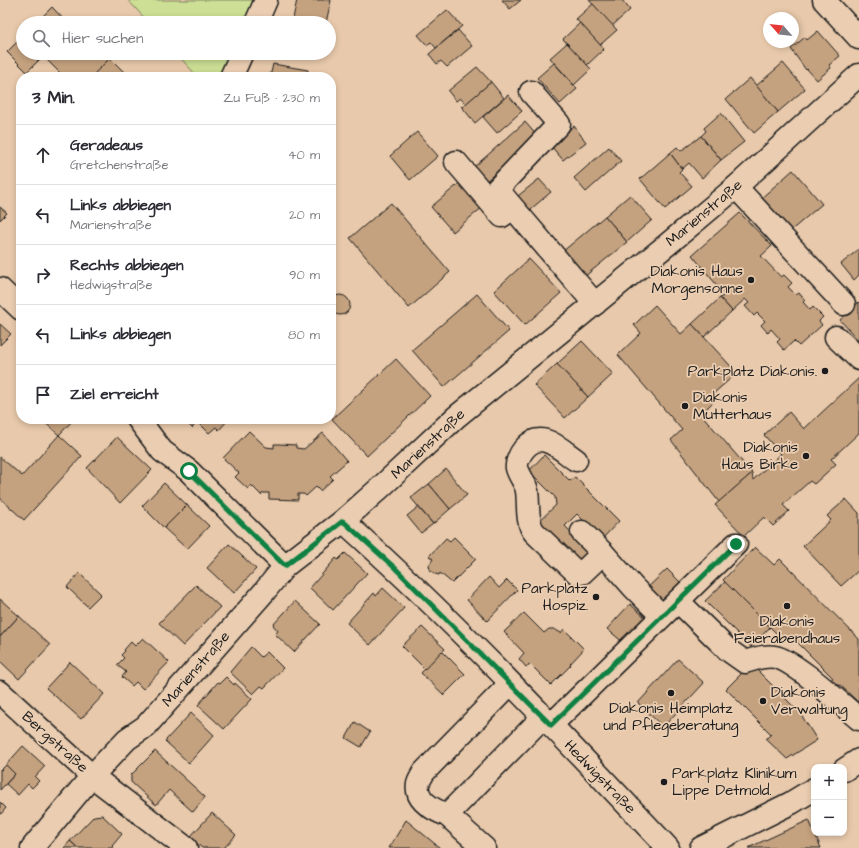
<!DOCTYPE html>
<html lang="de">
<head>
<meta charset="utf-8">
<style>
	:root { --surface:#fff; --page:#f2f2f3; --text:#2b2b33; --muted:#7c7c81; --line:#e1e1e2 }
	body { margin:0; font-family:"Architects Daughter",sans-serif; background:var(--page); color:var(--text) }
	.controls { position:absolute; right:12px; bottom:12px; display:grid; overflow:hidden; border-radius:8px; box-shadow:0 2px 6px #0003 }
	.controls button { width:36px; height:36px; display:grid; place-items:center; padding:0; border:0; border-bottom:1px solid var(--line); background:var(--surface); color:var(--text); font:20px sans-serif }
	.compass { position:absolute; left:763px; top:12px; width:36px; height:36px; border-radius:50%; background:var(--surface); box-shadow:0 2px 6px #0003; rotate:297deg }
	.stop { position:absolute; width:12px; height:12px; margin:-9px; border:3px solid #0b8043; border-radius:50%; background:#fff }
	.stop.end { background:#0b8043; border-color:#fff; box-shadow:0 1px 4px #0008 }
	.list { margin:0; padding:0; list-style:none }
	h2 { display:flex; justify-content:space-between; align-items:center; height:52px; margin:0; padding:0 16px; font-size:17px }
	h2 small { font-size:13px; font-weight:400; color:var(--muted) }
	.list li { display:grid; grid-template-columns:26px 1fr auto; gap:12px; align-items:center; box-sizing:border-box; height:60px; padding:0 16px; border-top:1px solid var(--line) }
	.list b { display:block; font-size:15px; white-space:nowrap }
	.list p { margin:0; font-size:13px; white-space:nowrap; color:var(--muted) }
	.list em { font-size:13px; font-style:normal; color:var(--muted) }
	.icon { flex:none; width:22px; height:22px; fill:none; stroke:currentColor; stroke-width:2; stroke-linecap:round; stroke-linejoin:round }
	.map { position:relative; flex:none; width:859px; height:848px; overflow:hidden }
	.search { position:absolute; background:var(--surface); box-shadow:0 2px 6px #0003; left:16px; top:16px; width:320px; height:44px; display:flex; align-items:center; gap:10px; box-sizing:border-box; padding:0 14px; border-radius:22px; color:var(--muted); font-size:15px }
	.panel { position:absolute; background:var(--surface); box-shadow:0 2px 6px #0003; left:16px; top:72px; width:320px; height:352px; border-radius:16px }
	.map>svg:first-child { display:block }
	.green { fill:#ccdf94; stroke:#747e58 }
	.building { fill:#c5a27f; stroke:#1c1c1c }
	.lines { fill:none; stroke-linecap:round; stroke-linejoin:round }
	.minor-casing { stroke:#1c1c1c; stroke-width:25 }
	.minor { stroke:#ebceb2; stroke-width:22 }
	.route { stroke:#0b8043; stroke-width:5 }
	.poi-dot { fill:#1c1c1c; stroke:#ebceb2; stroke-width:1.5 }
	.labels { text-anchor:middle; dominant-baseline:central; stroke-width:3.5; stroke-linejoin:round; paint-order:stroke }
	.street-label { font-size:15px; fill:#1c1c1c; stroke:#ebceb2 }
	.poi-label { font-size:15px; fill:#1c1c1c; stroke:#ebceb2; text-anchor:end }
</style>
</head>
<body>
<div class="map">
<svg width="859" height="848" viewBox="0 0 859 848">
	<rect width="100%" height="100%" fill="#e8c9ab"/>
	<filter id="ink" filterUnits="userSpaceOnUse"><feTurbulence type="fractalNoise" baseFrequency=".025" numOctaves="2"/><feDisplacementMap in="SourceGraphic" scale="8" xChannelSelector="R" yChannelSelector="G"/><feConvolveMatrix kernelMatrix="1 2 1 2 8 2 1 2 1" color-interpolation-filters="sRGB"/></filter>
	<g filter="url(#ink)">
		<g class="green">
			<polygon points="128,0 253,0 244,23 149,23"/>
			<polygon points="176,53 231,53 222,77 198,77"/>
		</g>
		<g class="building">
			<polygon points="297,0 331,0 326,23 292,23"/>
			<polygon points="502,0 521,0 510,9"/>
			<polygon points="589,0 622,0 630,10 612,26"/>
			<polygon points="593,4 617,30 600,45 576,19"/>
			<polygon points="52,7 67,23 36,23"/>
			<polygon points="447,10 462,26 436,48 431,42 427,45 418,35"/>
			<polygon points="580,23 604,49 587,65 563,39"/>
			<polygon points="458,30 472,46 447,67 441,61 437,64 429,54"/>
			<polygon points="818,31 840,56 829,65 831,68 817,80 807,69 806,70 791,49 805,37 807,40"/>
			<polygon points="23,36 23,53 46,53 27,72 7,52"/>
			<polygon points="567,43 591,69 574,85 550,58"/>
			<polygon points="46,53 110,53 113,56 91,77 64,77 43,56"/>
			<polygon points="110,58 129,77 91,77"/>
			<polygon points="554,63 577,89 560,104 537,78"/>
			<polygon points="783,63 805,89 778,112 756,86"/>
			<polygon points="273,64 308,70 307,77 270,77"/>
			<polygon points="477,67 491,82 466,104 460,98 456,101 448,91"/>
			<polygon points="750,78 778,112 754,133 726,99"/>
			<polygon points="491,82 504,98 475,123 462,107"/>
			<polygon points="508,95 522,111 497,133 483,117"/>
			<polygon points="721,113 744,142 721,160 701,136 706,131 704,128"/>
			<polygon points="525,122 538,137 485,182 473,168"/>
			<polygon points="574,126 586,142 563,160 550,145"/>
			<polygon points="417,132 438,156 410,180 390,156"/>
			<polygon points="701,136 721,160 702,178 689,163 682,169 670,153 677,147 681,151"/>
			<polygon points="609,147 621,161 586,192 574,178"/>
			<polygon points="670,153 682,169 679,172 692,186 665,209 640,179"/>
			<polygon points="793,170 822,204 788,233 759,200"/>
			<polygon points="539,179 551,192 525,214 513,200"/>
			<polygon points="462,181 484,206 453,232 431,207"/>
			<polygon points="630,195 652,220 627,242 605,216"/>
			<polygon points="391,203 450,272 409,308 350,238"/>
			<polygon points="0,207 7,213 0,220"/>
			<polygon points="740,213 772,246 761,256 781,277 784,275 792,283 788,287 796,295 799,293 805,300 803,302 810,310 813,307 823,317 819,321 822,325 799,346 794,341 784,350 777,342 780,339 771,329 768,333 761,325 765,321 757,313 754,316 745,306 749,303 745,299 732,311 720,298 725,295 692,255"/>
			<polygon points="605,216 627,242 584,277 562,252"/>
			<polygon points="859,249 859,275 854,280 841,264"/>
			<polygon points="529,259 561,293 525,325 494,291"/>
			<polygon points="477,294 509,331 444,387 412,350"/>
			<circle cx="340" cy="305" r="10"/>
			<polygon points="720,298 732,311 704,337 692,324"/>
			<polygon points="859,302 859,341 840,320"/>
			<polygon points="655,305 681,334 692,324 737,373 714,393 718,397 701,414 752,473 719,502 671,440 682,430 618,355 641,333 634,325"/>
			<polygon points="0,324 11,334 0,345"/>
			<polygon points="582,341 613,374 588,397 557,364"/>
			<polygon points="396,359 430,396 367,456 332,419"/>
			<polygon points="557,364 588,397 565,418 534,385"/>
			<polygon points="859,378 859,433 831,459 836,464 814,484 810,481 783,505 789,511 773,526 764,517 744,536 715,505 752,473 753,480 781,454 764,435 789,412 804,429"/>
			<polygon points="41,419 74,419 59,435"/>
			<polygon points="183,419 228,419 228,420 219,430 216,427 209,433 198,422 192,428"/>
			<polygon points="249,431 266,447 274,448 274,444 279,444 296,445 296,448 304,449 323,433 347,461 330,476 333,479 320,491 316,487 306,496 304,494 298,494 298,500 269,499 269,493 263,493 261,495 251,485 248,489 235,477 239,473 223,458"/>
			<polygon points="59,435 82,456 24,520 0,498 0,457 22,476"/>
			<polygon points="117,437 152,470 120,503 87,468"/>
			<polygon points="544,455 570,481 575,477 619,521 602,539 577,514 565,526 589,551 574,566 534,526 556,505 555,497 529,471"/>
			<polygon points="446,469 467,495 450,509 429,484"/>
			<polygon points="164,483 187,505 164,528 142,506"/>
			<polygon points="429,484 450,509 433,524 411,498"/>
			<polygon points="846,499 859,513 859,570 841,586 803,546 831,520 827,516"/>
			<polygon points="187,505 209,526 187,549 164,528"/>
			<polygon points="418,507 433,524 421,533 407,516"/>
			<polygon points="454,537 476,559 452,583 440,573 439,575 435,574 430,570 429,565 433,559 429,556 446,538 450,541"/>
			<polygon points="229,544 256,569 234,593 207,568"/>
			<polygon points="755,547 774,565 780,559 859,639 859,703 840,685 837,688 830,680 833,678 790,635 784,641 723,580"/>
			<polygon points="345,553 367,573 333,610 310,588 336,558 338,560"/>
			<polygon points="667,569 681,583 656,608 641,594"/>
			<polygon points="79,573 101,594 88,607 67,587"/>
			<polygon points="489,577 499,588 507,580 517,590 487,621 467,600"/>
			<polygon points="725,582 770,627 751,647 705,601"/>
			<polygon points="196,585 220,607 183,646 159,623"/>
			<polygon points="383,588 404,608 370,645 347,623 374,593 376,596"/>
			<polygon points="0,599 19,616 0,637"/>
			<polygon points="295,601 320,624 294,652 275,634 278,631 273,625"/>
			<polygon points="630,604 646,618 624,643 607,629"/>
			<polygon points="524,613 544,633 549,629 554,629 561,633 564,629 584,649 570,664 571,665 551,685 530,664 526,667 519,659 524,653 504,632"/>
			<polygon points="19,616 50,645 19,679 0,661 0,637"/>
			<polygon points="422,627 445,649 425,669 402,646"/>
			<polygon points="143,638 169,662 143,689 136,682 132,686 122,677 126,672 117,665 124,658 121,655 125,651 124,650 131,642 135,646"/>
			<polygon points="251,647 261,657 267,652 283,668 264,688 261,686 253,694 230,672"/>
			<polygon points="442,651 465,674 444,695 421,673"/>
			<polygon points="678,659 704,683 663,727 638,703"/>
			<polygon points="70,662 104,694 81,719 46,688"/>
			<polygon points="751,664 800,713 817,740 787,759 766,739 771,734 726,689"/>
			<polygon points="226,677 234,685 235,683 252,699 224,729 198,705 218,682 220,683"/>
			<polygon points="191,713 214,735 189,763 165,741"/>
			<polygon points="355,722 370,732 361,747 346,738"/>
			<polygon points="23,746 45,766 35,777 39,781 32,788 28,784 18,795 6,784 15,774 6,765"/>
			<polygon points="155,751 205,797 193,812 169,790 156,805 131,782 131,775"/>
			<polygon points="6,765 15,774 0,790 0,769 1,770"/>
			<polygon points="0,802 6,808 0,815"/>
			<polygon points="212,813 236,835 224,848 202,848 190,837"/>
			<polygon points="102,815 122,834 112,846 114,848 78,848 70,841 94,816"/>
			<polygon points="406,820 440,848 389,848"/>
			<polygon points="809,820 821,848 748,848"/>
			<polygon points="70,841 78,848 64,848"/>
		</g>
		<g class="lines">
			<g class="minor-casing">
				<g id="minor">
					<polyline points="824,0 859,38"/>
					<polyline points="256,23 266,0"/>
					<polyline points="231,77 242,53"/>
					<polyline points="531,92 559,124 497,189 595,304"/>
					<polyline points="456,162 502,216"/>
					<polyline points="736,187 844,304"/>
					<polyline points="0,289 21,309"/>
					<polyline points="836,337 859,359"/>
					<polyline points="138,419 162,451 189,471 285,566"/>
					<path d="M576,460C560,449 541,428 524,449C520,454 516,462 517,468C519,476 526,483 527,491C529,504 526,522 534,532L577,573H582L603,553"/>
					<path d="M343,521C457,623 563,737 668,848"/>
					<polyline points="582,532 603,553 634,588 662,616"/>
					<path d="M678,601L728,650L745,662C755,659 765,655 775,657C794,660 842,705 859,719"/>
					<polyline points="0,692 92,776 186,848"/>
					<polyline points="551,725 736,544"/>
					<polyline points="844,770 859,760"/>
					<path d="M447,815C434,810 415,801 418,784C419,780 422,776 424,772L510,684"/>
					<polyline points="32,848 92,776 127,739 146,726 264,592 285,566 343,521 381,487 456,417 668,244 736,187 859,75"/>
					<polyline points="484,848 447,815 543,717"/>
					<polyline points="701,848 791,803 814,789"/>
				</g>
			</g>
			<use href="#minor" class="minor"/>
		</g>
	</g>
	<g class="lines" filter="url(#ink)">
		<polyline class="route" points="189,471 285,566 343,521 395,568 551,725 736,544"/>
	</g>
	<g class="poi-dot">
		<circle cx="751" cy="280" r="4"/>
		<circle cx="825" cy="371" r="4"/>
		<circle cx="685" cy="406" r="4"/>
		<circle cx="806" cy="456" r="4"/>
		<circle cx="596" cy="597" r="4"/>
		<circle cx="787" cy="606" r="4"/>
		<circle cx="671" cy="693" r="4"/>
		<circle cx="763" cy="701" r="4"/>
		<circle cx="664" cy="782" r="4"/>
	</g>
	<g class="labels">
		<g class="street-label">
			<text transform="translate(704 213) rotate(-40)">Marienstraße</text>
			<text transform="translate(428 444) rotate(-43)">Marienstraße</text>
			<text transform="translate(196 669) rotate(-49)">Marienstraße</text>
			<text transform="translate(55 742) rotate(42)">Bergstraße</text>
			<text transform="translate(600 777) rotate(46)">Hedwigstraße</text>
		</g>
		<g class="poi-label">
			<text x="743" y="271">Diakonis Haus<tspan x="743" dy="17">Morgensonne</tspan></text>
			<text x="817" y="371">Parkplatz Diakonis.</text>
			<text x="693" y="397" text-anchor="start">Diakonis<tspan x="693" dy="17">Mutterhaus</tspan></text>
			<text x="798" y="447">Diakonis<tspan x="798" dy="17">Haus Birke</tspan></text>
			<text x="588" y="588">Parkplatz<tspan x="588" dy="17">Hospiz.</tspan></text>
			<text x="787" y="621" text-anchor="middle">Diakonis<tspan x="787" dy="17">Feierabendhaus</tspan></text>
			<text x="771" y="692" text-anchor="start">Diakonis<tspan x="771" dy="17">Verwaltung</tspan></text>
			<text x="671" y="708" text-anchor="middle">Diakonis Heimplatz<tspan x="671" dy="17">und Pflegeberatung</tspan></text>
			<text x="672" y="773" text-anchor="start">Parkplatz Klinikum<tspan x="672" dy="17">Lippe Detmold.</tspan></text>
		</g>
	</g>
</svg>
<div class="controls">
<button>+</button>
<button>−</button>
</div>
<svg class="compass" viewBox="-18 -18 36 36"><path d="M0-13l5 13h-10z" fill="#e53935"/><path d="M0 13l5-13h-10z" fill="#7c7c81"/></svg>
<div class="stop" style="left:189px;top:471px"></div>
<div class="stop end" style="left:736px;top:544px"></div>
<div class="search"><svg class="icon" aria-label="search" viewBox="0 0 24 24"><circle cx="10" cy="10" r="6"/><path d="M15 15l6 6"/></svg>Hier suchen</div>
<section class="panel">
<h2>3 Min.<small>Zu Fuß · 230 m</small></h2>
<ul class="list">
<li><svg class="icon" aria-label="ahead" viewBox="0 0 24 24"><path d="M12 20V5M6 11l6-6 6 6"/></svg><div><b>Geradeaus</b><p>Gretchenstraße</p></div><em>40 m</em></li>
<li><svg class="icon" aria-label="left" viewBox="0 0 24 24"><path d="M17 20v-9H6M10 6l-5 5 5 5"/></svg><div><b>Links abbiegen</b><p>Marienstraße</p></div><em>20 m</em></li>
<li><svg class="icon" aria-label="right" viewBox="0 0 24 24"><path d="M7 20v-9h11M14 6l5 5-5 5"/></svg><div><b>Rechts abbiegen</b><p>Hedwigstraße</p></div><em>90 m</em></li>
<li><svg class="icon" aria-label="left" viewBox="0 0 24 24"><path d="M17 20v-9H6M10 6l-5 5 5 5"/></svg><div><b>Links abbiegen</b></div><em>80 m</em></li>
<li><svg class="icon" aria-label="arrive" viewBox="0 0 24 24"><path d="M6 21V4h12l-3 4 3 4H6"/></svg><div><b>Ziel erreicht</b></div></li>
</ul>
</section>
</div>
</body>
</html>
